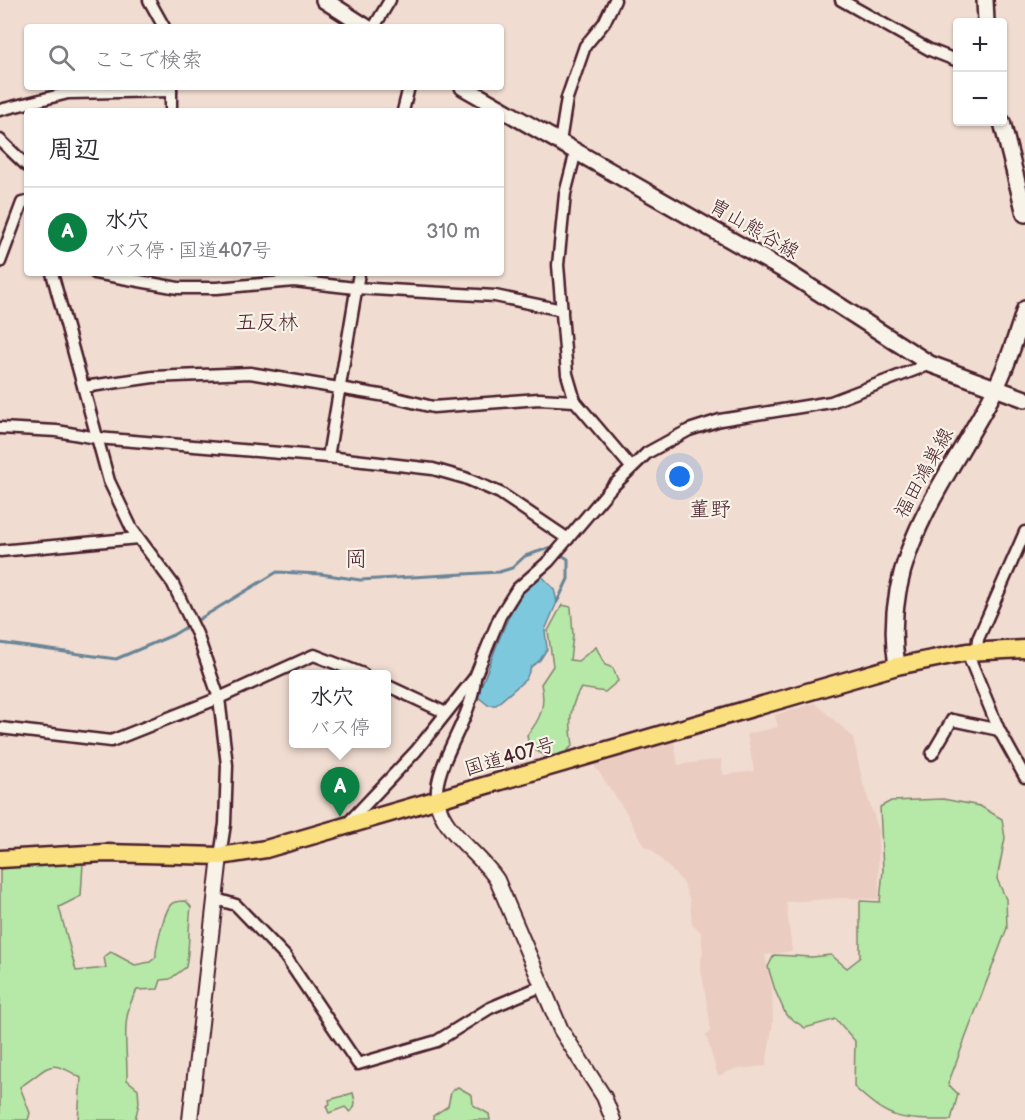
<!DOCTYPE html>
<html lang="ja">
<head>
<meta charset="utf-8">
<style>
	:root { --surface:#fff; --page:#f2f2f3; --text:#2b2b33; --muted:#7c7c81; --line:#e1e1e2; --accent:#0b8043 }
	body { margin:0; font-family:"Balsamiq Sans","Klee One",sans-serif; background:var(--page); color:var(--text) }
	.controls { position:absolute; right:18px; top:18px; display:grid; overflow:hidden; border-radius:6px; box-shadow:0 2px 4px #0004 }
	.controls button { width:54px; height:54px; display:grid; place-items:center; padding:0; border:0; border-bottom:2px solid var(--line); background:var(--surface); color:var(--text); font:30px sans-serif }
	.you { position:absolute; left:680px; top:477px; width:21px; height:21px; margin:-15px; border:4px solid #fff; border-radius:50%; background:#1a73e8; box-shadow:0 0 0 9px #1a73e833 }
	.badge { display:grid; place-items:center; width:39px; height:39px; border-radius:50%; background:var(--accent); color:#fff; font-size:20px; font-weight:700 }
	.pin { position:absolute; translate:-50% -50px; filter:drop-shadow(0 2px 3px #0008) }
	.pin::after { content:''; position:absolute; top:32px; width:21px; height:18px; background:inherit; clip-path:polygon(0 0,100% 0,50% 100%) }
	.popup { position:absolute; left:289px; top:670px; width:102px; height:78px; box-sizing:border-box; display:grid; place-content:center; border-radius:6px; background:var(--surface); filter:drop-shadow(0 2px 4px #0005); font-size:20px; white-space:nowrap; color:var(--muted) }
	.popup b { font-size:22px; color:var(--text) }
	.popup::after { content:''; position:absolute; left:50%; top:100%; margin-left:-12px; border:12px solid transparent; border-top-color:var(--surface) }
	.list { margin:0; padding:0; list-style:none }
	h2 { display:flex; justify-content:space-between; align-items:center; height:78px; margin:0; padding:0 24px; font-size:26px }
	h2 small { font-size:20px; font-weight:400; color:var(--muted) }
	.list li { display:grid; grid-template-columns:39px 1fr auto; gap:18px; align-items:center; box-sizing:border-box; height:90px; padding:0 24px; border-top:2px solid var(--line) }
	.list b { display:block; font-size:22px; white-space:nowrap }
	.list p { margin:0; font-size:20px; white-space:nowrap; color:var(--muted) }
	.list em { font-size:20px; font-style:normal; color:var(--muted) }
	.icon { flex:none; width:33px; height:33px; fill:none; stroke:currentColor; stroke-width:2; stroke-linecap:round; stroke-linejoin:round }
	.map { position:relative; flex:none; width:1025px; height:1120px; overflow:hidden }
	.search { position:absolute; background:var(--surface); box-shadow:0 2px 4px #0004; left:24px; top:24px; width:480px; height:66px; display:flex; align-items:center; gap:15px; box-sizing:border-box; padding:0 21px; border-radius:6px; color:var(--muted); font-size:22px }
	.panel { position:absolute; background:var(--surface); box-shadow:0 2px 4px #0004; left:24px; top:108px; width:480px; height:168px; border-radius:6px }
	.map>svg:first-child { display:block }
	.built { fill:#ebccc1 }
	.green { fill:#b6e8a8; stroke:#80846a; stroke-width:1.5 }
	.water { fill:#7ec8de; stroke:#698496; stroke-width:1.5 }
	.lines { fill:none; stroke-linecap:round; stroke-linejoin:round }
	.stream { stroke:#698496; stroke-width:3 }
	.minor-casing { stroke:#4a1f2b; stroke-width:15 }
	.tertiary-casing { stroke:#4a1f2b; stroke-width:18 }
	.secondary-casing { stroke:#4a1f2b; stroke-width:20 }
	.trunk-casing { stroke:#4a1f2b; stroke-width:21 }
	.minor { stroke:#f7f3e8; stroke-width:10 }
	.tertiary { stroke:#f7f3e8; stroke-width:14 }
	.secondary { stroke:#f7f3e8; stroke-width:15 }
	.trunk { stroke:#fbe080; stroke-width:16 }
	.labels { text-anchor:middle; dominant-baseline:central; stroke-width:4.5; stroke-linejoin:round; paint-order:stroke }
	.street-label { font-size:20px; fill:#4a1f2b; stroke:#f7f3e8 }
	.neighbourhood-label { font-size:21px; fill:#4a1f2b; stroke:#f7f3e8 }
	.quarter-label { font-size:22px; fill:#4a1f2b; stroke:#f7f3e8 }
</style>
</head>
<body>
<div class="map">
<svg width="1025" height="1120" viewBox="0 0 1025 1120">
	<rect width="100%" height="100%" fill="#f0dcd1"/>
	<filter id="ink" filterUnits="userSpaceOnUse"><feTurbulence type="fractalNoise" baseFrequency=".0167" numOctaves="2"/><feDisplacementMap in="SourceGraphic" scale="12" xChannelSelector="R" yChannelSelector="G"/><feConvolveMatrix kernelMatrix="1 2 1 2 8 2 1 2 1" color-interpolation-filters="sRGB"/></filter>
	<g filter="url(#ink)">
		<polygon class="built" points="815,703 853,737 863,784 878,828 879,899 842,898 786,902 792,951 765,955 772,990 773,1022 766,1066 735,1069 718,1076 706,1035 710,1033 710,1022 700,963 703,953 701,932 692,925 690,901 683,882 651,849 644,846 626,812 594,765 674,741 678,765 721,759 723,775 754,771 747,734 778,727 775,715"/>
		<g class="green">
			<path d="M562,605L571,607L573,635L570,660L578,661L596,647L605,665L613,668L618,681L605,692L581,688C569,707 569,722 573,745L563,755L550,758L529,747L527,735C541,719 546,705 541,684L553,666L548,631Z"/>
			<path d="M943,799L980,806L1002,819L1005,838L997,879L1006,899L1007,928L948,1084L958,1094L951,1120C899,1120 890,1120 854,1087L855,1041L836,1019L805,1028L786,1015L775,990L768,967L774,955L812,957L831,955L847,968L860,958V901L880,902L883,870L880,807L891,801Z"/>
			<path d="M83,863L81,896L59,907L76,971L106,968L104,957L111,952L135,965L150,962L156,957C155,948 164,915 169,907C172,901 180,901 186,901L191,907C188,928 190,947 186,967L170,979L161,980L158,989L137,990C119,1019 128,1048 127,1080L138,1089L139,1103L135,1120H78L81,1078C47,1056 50,1068 20,1087L30,1113L28,1120H0V868L28,864Z"/>
			<polygon points="458,1087 472,1095 473,1105 489,1114 490,1120 433,1120 433,1116 448,1106 451,1092"/>
			<path d="M353,1093C355,1100 357,1107 350,1112L345,1107L329,1113L326,1106L330,1104L329,1100Z"/>
		</g>
		<path class="water" d="M540,574L554,589L557,602L545,630L547,649L540,660L531,667L526,679L496,705H488L478,697L481,686C498,647 507,603 540,574Z"/>
		<g class="lines">
			<g class="stream">
				<polyline points="557,602 568,579 568,559 560,554"/>
				<polyline points="0,643 116,659 173,635 277,572 321,574 360,580 499,572 512,568 525,556 549,548 554,551"/>
			</g>
			<g class="minor-casing">
				<g id="minor">
					<polyline points="149,0 164,27"/>
					<polyline points="841,0 930,50 958,61"/>
					<polyline points="374,27 390,0"/>
					<polyline points="171,87 171,111"/>
					<polyline points="0,110 68,93 171,91"/>
					<polyline points="403,111 409,87"/>
					<polyline points="0,140 27,166"/>
					<polyline points="560,142 567,98 585,46 604,23 615,0"/>
					<polyline points="576,151 565,194 558,265 567,374 575,401 631,467"/>
					<polyline points="0,262 22,203 27,202"/>
					<polyline points="52,273 109,481 132,529 173,584 197,634 219,698 227,765 225,824 220,856"/>
					<polyline points="95,273 178,288 217,288 294,281 355,288 495,296 562,310"/>
					<polyline points="84,387 153,377 250,373 392,397 433,407 539,399 575,401"/>
					<polyline points="0,428 57,431 97,438 328,457 433,469 465,478 500,493 568,539"/>
					<polyline points="328,457 359,273"/>
					<polyline points="0,551 138,538"/>
					<polyline points="977,651 978,639 1025,532"/>
					<polyline points="967,652 999,730 1025,777"/>
					<polyline points="386,685 444,712"/>
					<polyline points="0,728 111,741 219,698 314,655 363,674"/>
					<polyline points="932,754 952,720 999,730"/>
					<path d="M437,800C433,763 472,722 475,677"/>
					<polyline points="347,824 416,751 475,677 500,616 517,589 549,561 610,489 647,453 689,430 720,420 831,402 930,364"/>
					<polyline points="216,899 236,905 285,956 358,1064 437,1041 490,1008 542,986"/>
				</g>
			</g>
			<g class="tertiary-casing">
				<g id="tertiary">
					<path d="M437,800C442,832 480,853 497,880L561,1030L604,1097L613,1120"/>
					<polyline points="190,1120 220,856"/>
				</g>
			</g>
			<g class="secondary-casing">
				<g id="secondary">
					<polyline points="324,0 366,27"/>
					<polyline points="985,0 986,22"/>
					<polyline points="463,87 787,272 930,364 1025,399"/>
					<polyline points="1002,122 1025,214"/>
					<path d="M897,666C880,562 941,489 988,403C1004,375 1015,341 1025,309"/>
				</g>
			</g>
			<g class="trunk-casing">
				<polyline id="trunk" points="0,859 105,853 220,856 266,849 897,666 967,652 1025,649"/>
			</g>
			<use href="#minor" class="minor"/>
			<use href="#tertiary" class="tertiary"/>
			<use href="#secondary" class="secondary"/>
			<use href="#trunk" class="trunk"/>
		</g>
	</g>
	<g class="labels">
		<g class="street-label">
			<text transform="translate(754 229) rotate(30)">胄山熊谷線</text>
			<text transform="translate(924 473) rotate(-61)">福田鴻巣線</text>
			<text transform="translate(510 757) rotate(-16)">国道407号</text>
		</g>
		<g class="neighbourhood-label">
			<text x="267" y="322">五反林</text>
			<text x="710" y="509">董野</text>
		</g>
		<g class="quarter-label">
			<text x="356" y="559">岡</text>
		</g>
	</g>
</svg>
<div class="controls">
<button>+</button>
<button>−</button>
</div>
<div class="you"></div>
<div class="pin badge" style="left:340px;top:817px">A</div>
<div class="popup"><b>水穴</b>バス停</div>
<div class="search"><svg class="icon" aria-label="search" viewBox="0 0 24 24"><circle cx="10" cy="10" r="6"/><path d="M15 15l6 6"/></svg>ここで検索</div>
<section class="panel">
<h2>周辺<small></small></h2>
<ul class="list">
<li><span class="badge">A</span><div><b>水穴</b><p>バス停 · 国道407号</p></div><em>310 m</em></li>
</ul>
</section>
</div>
</body>
</html>
